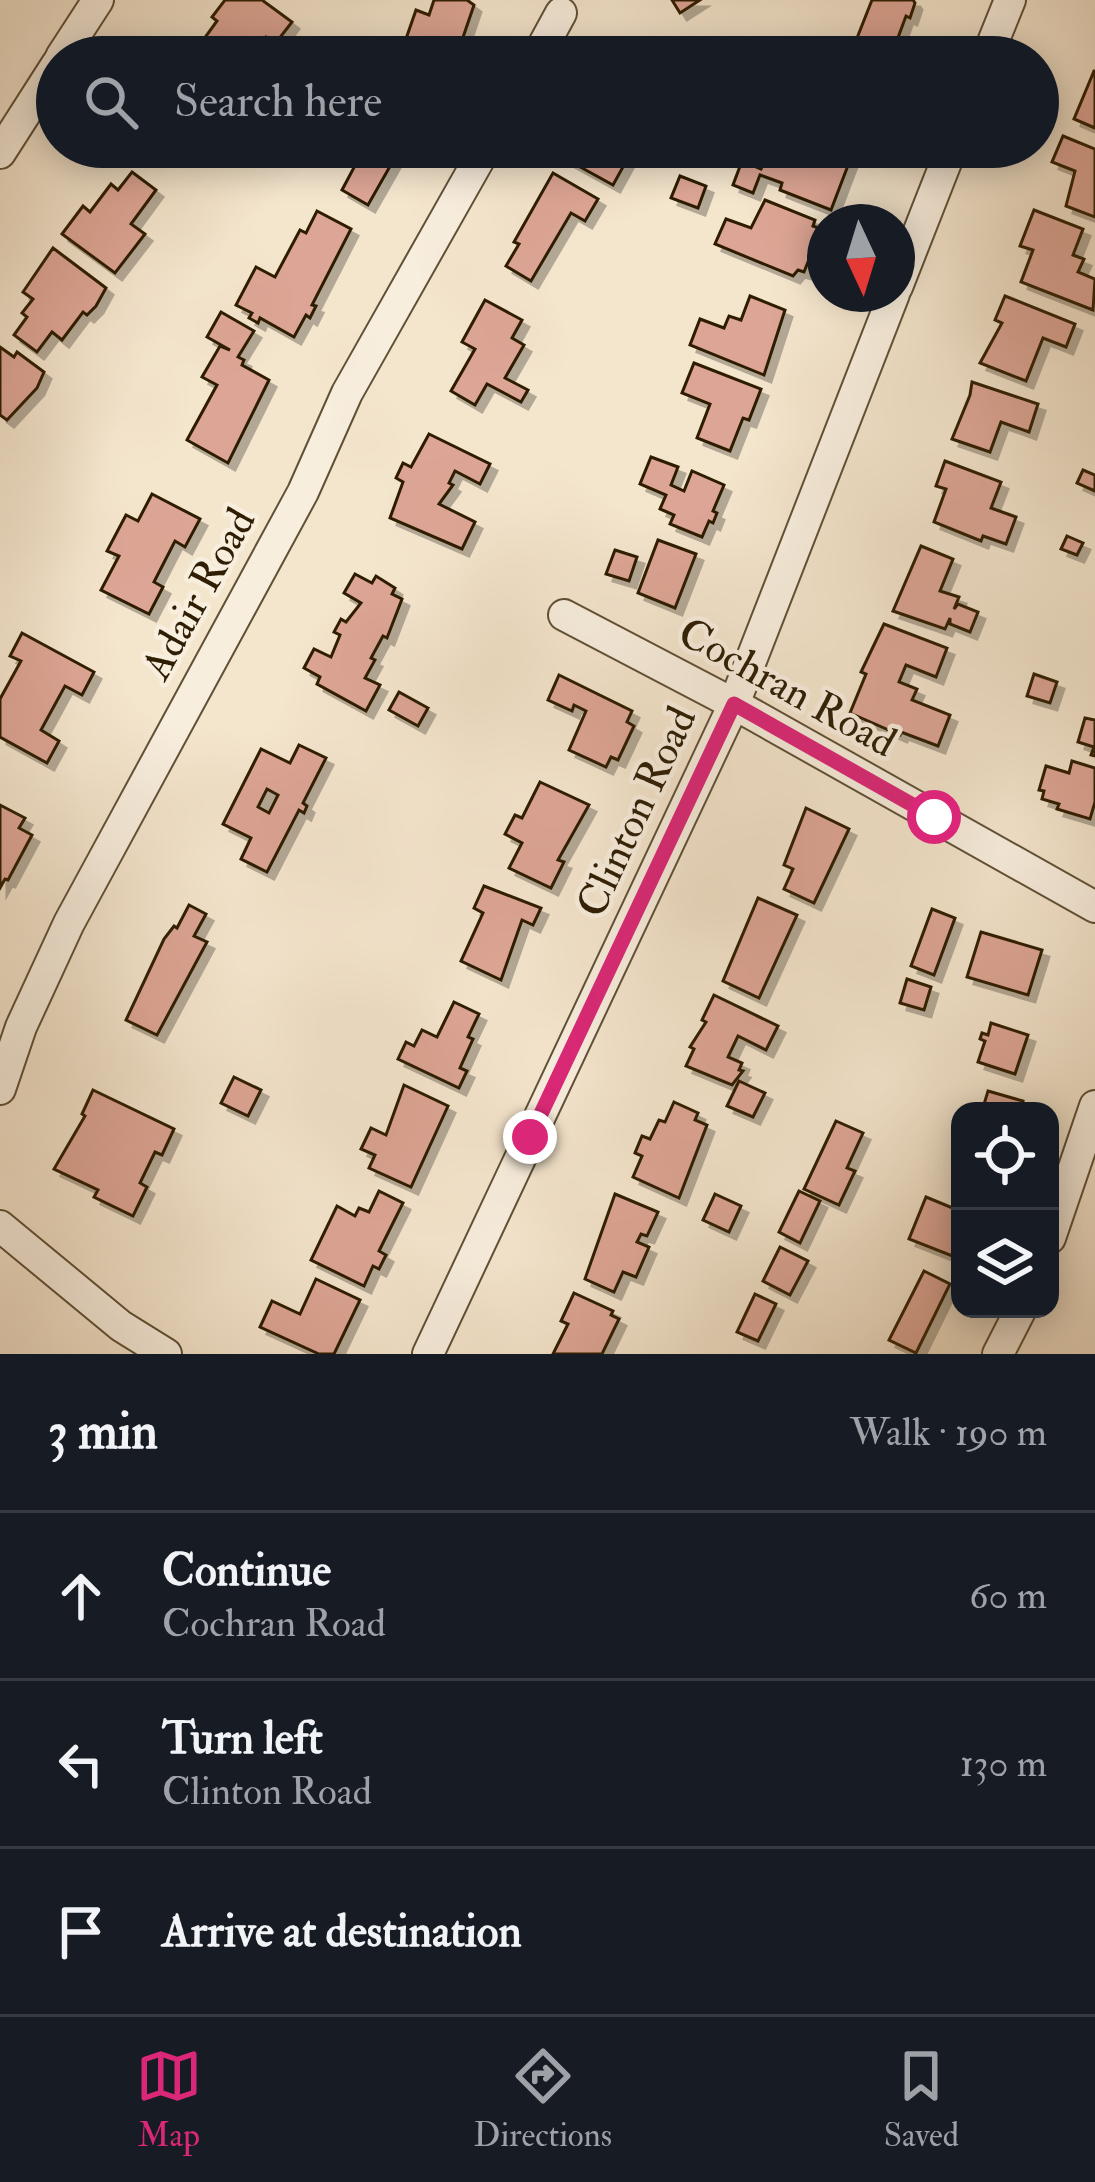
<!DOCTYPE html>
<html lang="en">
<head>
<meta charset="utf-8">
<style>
	:root { --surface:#171b24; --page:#242831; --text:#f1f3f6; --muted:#9ea1a6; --line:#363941; --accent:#db2777 }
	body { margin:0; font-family:"IM FELL Double Pica",serif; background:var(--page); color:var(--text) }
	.controls { position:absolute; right:36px; bottom:36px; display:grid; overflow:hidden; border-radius:24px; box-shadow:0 6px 30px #0003 }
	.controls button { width:108px; height:108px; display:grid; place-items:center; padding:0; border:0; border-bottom:3px solid var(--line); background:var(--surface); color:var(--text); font:60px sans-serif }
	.compass { position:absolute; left:807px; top:204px; width:108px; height:108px; border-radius:50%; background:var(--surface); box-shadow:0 6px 30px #0003; rotate:176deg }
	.stop { position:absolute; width:36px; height:36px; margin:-27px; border:9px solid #db2777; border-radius:50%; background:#fff }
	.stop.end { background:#db2777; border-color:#fff; box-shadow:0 3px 12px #0008 }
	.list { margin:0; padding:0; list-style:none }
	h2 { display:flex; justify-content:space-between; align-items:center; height:156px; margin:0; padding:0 48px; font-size:51px }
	h2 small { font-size:39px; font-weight:400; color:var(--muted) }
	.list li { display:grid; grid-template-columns:78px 1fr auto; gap:36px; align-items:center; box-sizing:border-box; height:168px; padding:0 48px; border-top:3px solid var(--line) }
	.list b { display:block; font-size:45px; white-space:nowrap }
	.list p { margin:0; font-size:39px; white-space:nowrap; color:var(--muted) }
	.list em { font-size:39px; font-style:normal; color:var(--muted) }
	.icon { flex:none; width:66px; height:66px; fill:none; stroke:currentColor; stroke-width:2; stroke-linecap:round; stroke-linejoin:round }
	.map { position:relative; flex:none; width:1095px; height:1354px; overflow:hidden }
	.search { position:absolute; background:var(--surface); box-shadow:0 6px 30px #0003; left:36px; right:36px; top:36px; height:132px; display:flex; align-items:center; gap:30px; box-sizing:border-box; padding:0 42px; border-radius:66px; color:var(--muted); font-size:45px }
	.sheet { height:660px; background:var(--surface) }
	nav { display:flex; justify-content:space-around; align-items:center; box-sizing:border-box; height:168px; border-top:3px solid var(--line); background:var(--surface); font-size:33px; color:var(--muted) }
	nav a { display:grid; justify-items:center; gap:6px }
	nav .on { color:var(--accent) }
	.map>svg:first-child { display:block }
	.building { fill:#dda595; stroke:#2f1e04; stroke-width:3; fill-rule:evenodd; filter:url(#shadow) }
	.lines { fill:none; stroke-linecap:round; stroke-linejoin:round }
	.minor-casing { stroke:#605036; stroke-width:34 }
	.minor { stroke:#f8eede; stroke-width:30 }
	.route { stroke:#db2777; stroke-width:15 }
	.labels { text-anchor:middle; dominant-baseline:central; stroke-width:9; stroke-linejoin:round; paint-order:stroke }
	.street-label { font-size:42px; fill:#2f1e04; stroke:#f8eede }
</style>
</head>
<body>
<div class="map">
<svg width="1095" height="1354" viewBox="0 0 1095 1354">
	<defs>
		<filter id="shadow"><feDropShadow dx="7" dy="7" stdDeviation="0" flood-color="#0004"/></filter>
	</defs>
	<rect width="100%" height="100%" fill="#f4e5cd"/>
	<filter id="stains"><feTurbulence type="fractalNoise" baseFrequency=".00167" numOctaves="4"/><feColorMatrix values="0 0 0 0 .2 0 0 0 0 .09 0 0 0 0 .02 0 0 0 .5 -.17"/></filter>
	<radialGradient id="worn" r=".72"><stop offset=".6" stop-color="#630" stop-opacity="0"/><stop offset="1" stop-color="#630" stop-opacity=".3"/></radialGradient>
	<g class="building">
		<polygon points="225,0 262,0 292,22 275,44 266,37 256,50 248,44 238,57 198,57 193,54 217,21 212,17"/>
		<polygon points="434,0 467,0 474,5 458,52 449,49 447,57 400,56 416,10 429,15"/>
		<polygon points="672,0 700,0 680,13"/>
		<polygon points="872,0 913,0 915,3 910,18 906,16 893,51 857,38"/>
		<polygon points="1094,71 1095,71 1095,128 1074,119"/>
		<polygon points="1063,136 1095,149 1095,217 1066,206 1075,171 1052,162"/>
		<polygon points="150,147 174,147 165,159"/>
		<polygon points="342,147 401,147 368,205 342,190 358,160"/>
		<polygon points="571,147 634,147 613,185 564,158"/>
		<polygon points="770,147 795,157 799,147 855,147 831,210 780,190 782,183 760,175 753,193 733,185 742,161 761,169"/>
		<polygon points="132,172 156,190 131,224 145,234 115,273 62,234 83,206 90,212 111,184 118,190"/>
		<polygon points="553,173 598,199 585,221 571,213 531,281 506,266 519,244 514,242"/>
		<polygon points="680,176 706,186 698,208 671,198"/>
		<polygon points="765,200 815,220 813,226 821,229 814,245 820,247 815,259 810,257 804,272 798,270 793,276 715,244 726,219 751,228"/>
		<polygon points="1034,210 1083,229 1073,255 1084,259 1078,272 1095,279 1093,310 1021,282 1033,250 1020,246"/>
		<polygon points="317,211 351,229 312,305 316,306 310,318 306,315 294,337 260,318 258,323 249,318 252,313 236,305 256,267 275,277 300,230 306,233"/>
		<polygon points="53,248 106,288 96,306 87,315 83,312 62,340 52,332 37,352 14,335 27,317 22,313 33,299 23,292"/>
		<polygon points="750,296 785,310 764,375 690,345 700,319 724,328 729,316 741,320"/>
		<polygon points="1005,296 1075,324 1066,347 1043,338 1026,381 980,363 1002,323 995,320"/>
		<polygon points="485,300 522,320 512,338 524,345 505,378 528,390 521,402 487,384 475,405 451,391 475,349 462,342"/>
		<polygon points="221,312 254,331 238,357 244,360 242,365 269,380 228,463 187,440 217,385 202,377 220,346 230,350 207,337"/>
		<polygon points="0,347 14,357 17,352 44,372 37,388 7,420 0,415"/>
		<polygon points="694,363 761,389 749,420 743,418 730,451 697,438 710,404 682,393"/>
		<polygon points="972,382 1038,404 1029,432 1001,422 990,452 952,439 970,395"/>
		<polygon points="429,434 490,464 480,484 455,471 449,483 453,485 439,504 475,522 462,549 390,518 403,482 396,478 403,463 411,467"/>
		<polygon points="651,457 678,467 671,485 684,491 692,471 724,485 713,511 717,513 713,523 709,521 702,537 670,524 674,515 660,509 666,495 640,484"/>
		<polygon points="945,461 1001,482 991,508 1016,517 1006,544 983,536 981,541 934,522 946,489 936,486"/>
		<polygon points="1083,470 1095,475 1095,491 1077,483"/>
		<polygon points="152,494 200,519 185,547 175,541 154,582 163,587 149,614 101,590 119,556 107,551 126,515 138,521"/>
		<polygon points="1067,536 1083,543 1077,555 1061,549"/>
		<polygon points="658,540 696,554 675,608 638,593"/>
		<polygon points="921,546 953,559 940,591 959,597 954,609 958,604 978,612 970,632 950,624 950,618 945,629 893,611"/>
		<polygon points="615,550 637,557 629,581 606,574"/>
		<polygon points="355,574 372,583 376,576 395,588 392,594 402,599 387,638 383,636 371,658 375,660 365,678 380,685 366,711 317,684 320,677 304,668 314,649 331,657 340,635 334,632 341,619 346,622 361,603 344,593"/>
		<polygon points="884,624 947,648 936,677 906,665 899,682 917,689 912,700 950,715 938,746 901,732 900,735 850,713 866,674 861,672"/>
		<polygon points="22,633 94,672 82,695 65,686 41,730 59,741 47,763 0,737 0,699 21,661 10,656"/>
		<polygon points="1034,674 1057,682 1050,703 1027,696"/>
		<polygon points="559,675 632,711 627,722 634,726 618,760 611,757 606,767 569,750 586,711 574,705 572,711 548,700"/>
		<polygon points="399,692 428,708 418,726 389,710"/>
		<polygon points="1085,718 1095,720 1095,756 1091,755 1094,747 1078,742"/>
		<path d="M299,745L326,758L303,803L307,806L304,813L299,810L267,872L241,859L251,838L223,824L261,749L290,763ZM267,789L278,795L269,813L258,807Z"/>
		<polygon points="1072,761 1095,768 1095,802 1090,819 1057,809 1059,804 1042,799 1044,791 1039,790 1046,766 1069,773"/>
		<polygon points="540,782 589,805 558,860 564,862 551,888 509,868 522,843 505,834 515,815 522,818"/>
		<polygon points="0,805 25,818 19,828 32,835 8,880 5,879 0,888"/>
		<polygon points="806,808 849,829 814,903 784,889 793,869 784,865"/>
		<polygon points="484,886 541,908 533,925 522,920 501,980 461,961 483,913 474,908"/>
		<polygon points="758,898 797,915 759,998 723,981"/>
		<polygon points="189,905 206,914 194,936 207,942 157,1035 126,1020 164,939 174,926 177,928"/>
		<polygon points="932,909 955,918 934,975 911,966"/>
		<polygon points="981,932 1042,950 1028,995 967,977"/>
		<polygon points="907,979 931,987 924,1010 900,1003"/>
		<polygon points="714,995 778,1026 766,1050 738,1036 728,1057 742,1063 739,1070 743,1071 732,1085 686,1066 694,1049 690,1047 706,1022 702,1020"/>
		<polygon points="454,1002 479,1014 468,1037 473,1039 460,1068 467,1071 459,1088 398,1059 406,1042 414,1046 422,1030 437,1037"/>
		<polygon points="991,1023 1028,1035 1015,1074 978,1062 985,1041 980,1039 982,1033 988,1035"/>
		<polygon points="234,1077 261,1090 248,1116 221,1103"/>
		<polygon points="739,1081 765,1093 753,1117 727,1106"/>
		<polygon points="404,1085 448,1106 411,1187 369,1168 375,1155 361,1149 371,1128 386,1135"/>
		<polygon points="93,1090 174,1129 162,1155 155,1152 140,1183 147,1187 133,1216 94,1197 98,1190 54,1169 85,1116 82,1114"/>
		<polygon points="988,1091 1023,1101 1020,1111 982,1111"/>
		<polygon points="674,1102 698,1113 695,1120 707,1125 679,1198 633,1177 642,1156 635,1153 642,1136 650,1139 659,1120 665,1122"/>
		<polygon points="836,1121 863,1133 847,1168 855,1171 839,1205 804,1189"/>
		<polygon points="379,1191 403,1203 379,1251 386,1255 379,1269 373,1266 364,1286 311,1260 337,1206 355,1216 359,1208 369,1212"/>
		<polygon points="799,1191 820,1201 800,1243 779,1232"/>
		<polygon points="615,1194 658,1212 647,1236 641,1234 637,1242 649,1247 636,1277 623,1272 614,1292 585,1279"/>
		<polygon points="715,1194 741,1206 729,1232 703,1220"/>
		<polygon points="926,1197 960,1211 960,1259 909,1239"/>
		<polygon points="780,1247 808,1261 790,1295 763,1281"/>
		<polygon points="924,1271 950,1284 916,1353 889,1340"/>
		<polygon points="316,1279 360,1300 334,1354 319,1354 260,1327 272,1301 300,1314"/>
		<polygon points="574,1293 613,1311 611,1315 619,1319 602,1354 553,1354 568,1324 561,1321"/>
		<polygon points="755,1294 776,1304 758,1341 737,1332"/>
	</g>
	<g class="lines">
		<g class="minor-casing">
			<g id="minor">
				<polyline points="61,57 98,0"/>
				<polyline points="537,57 561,13"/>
				<polyline points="987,57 1010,0"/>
				<polyline points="0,153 57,64"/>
				<polyline points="897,287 952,147"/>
				<polyline points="564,615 734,704 1095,907"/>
				<polyline points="0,1089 21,1027 69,923 303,492 347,393 486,147"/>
				<polyline points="0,1226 121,1326 166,1354"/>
				<polyline points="1050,1238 1095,1106"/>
				<polyline points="428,1354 734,704 894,294"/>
				<polyline points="998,1354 1021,1309"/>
			</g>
		</g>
		<use href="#minor" class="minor"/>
	</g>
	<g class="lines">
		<polyline class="route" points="530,1137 734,704 934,817"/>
	</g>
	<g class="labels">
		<g class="street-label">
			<text transform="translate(199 594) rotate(-61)">Adair Road</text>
			<text transform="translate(787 688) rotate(29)">Cochran Road</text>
			<text transform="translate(637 812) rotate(-65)">Clinton Road</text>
		</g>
	</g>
	<rect width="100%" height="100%" filter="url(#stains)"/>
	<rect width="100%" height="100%" fill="url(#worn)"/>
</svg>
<div class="controls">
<button><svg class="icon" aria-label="locate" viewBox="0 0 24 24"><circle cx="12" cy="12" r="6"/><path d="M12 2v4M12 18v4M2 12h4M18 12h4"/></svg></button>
<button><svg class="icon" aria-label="layers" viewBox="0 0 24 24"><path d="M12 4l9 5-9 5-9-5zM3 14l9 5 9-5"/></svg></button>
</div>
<svg class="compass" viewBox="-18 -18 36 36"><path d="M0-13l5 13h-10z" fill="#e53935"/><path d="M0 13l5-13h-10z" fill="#9ea1a6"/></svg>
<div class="stop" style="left:934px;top:817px"></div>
<div class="stop end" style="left:530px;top:1137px"></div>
<div class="search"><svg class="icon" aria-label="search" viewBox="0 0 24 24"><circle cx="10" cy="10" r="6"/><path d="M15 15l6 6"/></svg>Search here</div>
</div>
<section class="sheet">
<h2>3 min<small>Walk · 190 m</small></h2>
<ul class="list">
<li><svg class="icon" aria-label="ahead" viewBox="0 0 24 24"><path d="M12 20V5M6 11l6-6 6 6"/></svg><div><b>Continue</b><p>Cochran Road</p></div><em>60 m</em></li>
<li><svg class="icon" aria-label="left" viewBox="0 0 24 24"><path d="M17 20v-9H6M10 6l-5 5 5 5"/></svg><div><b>Turn left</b><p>Clinton Road</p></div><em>130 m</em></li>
<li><svg class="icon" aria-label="arrive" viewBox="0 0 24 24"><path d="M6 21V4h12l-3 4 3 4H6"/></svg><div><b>Arrive at destination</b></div></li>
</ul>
</section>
<nav>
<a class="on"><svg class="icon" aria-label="map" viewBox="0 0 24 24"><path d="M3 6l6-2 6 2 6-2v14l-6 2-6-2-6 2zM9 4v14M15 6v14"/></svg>Map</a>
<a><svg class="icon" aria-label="directions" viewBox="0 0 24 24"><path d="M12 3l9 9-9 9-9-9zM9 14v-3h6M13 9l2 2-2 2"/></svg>Directions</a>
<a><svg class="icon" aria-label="saved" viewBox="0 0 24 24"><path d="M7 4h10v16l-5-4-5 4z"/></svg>Saved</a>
</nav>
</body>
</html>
